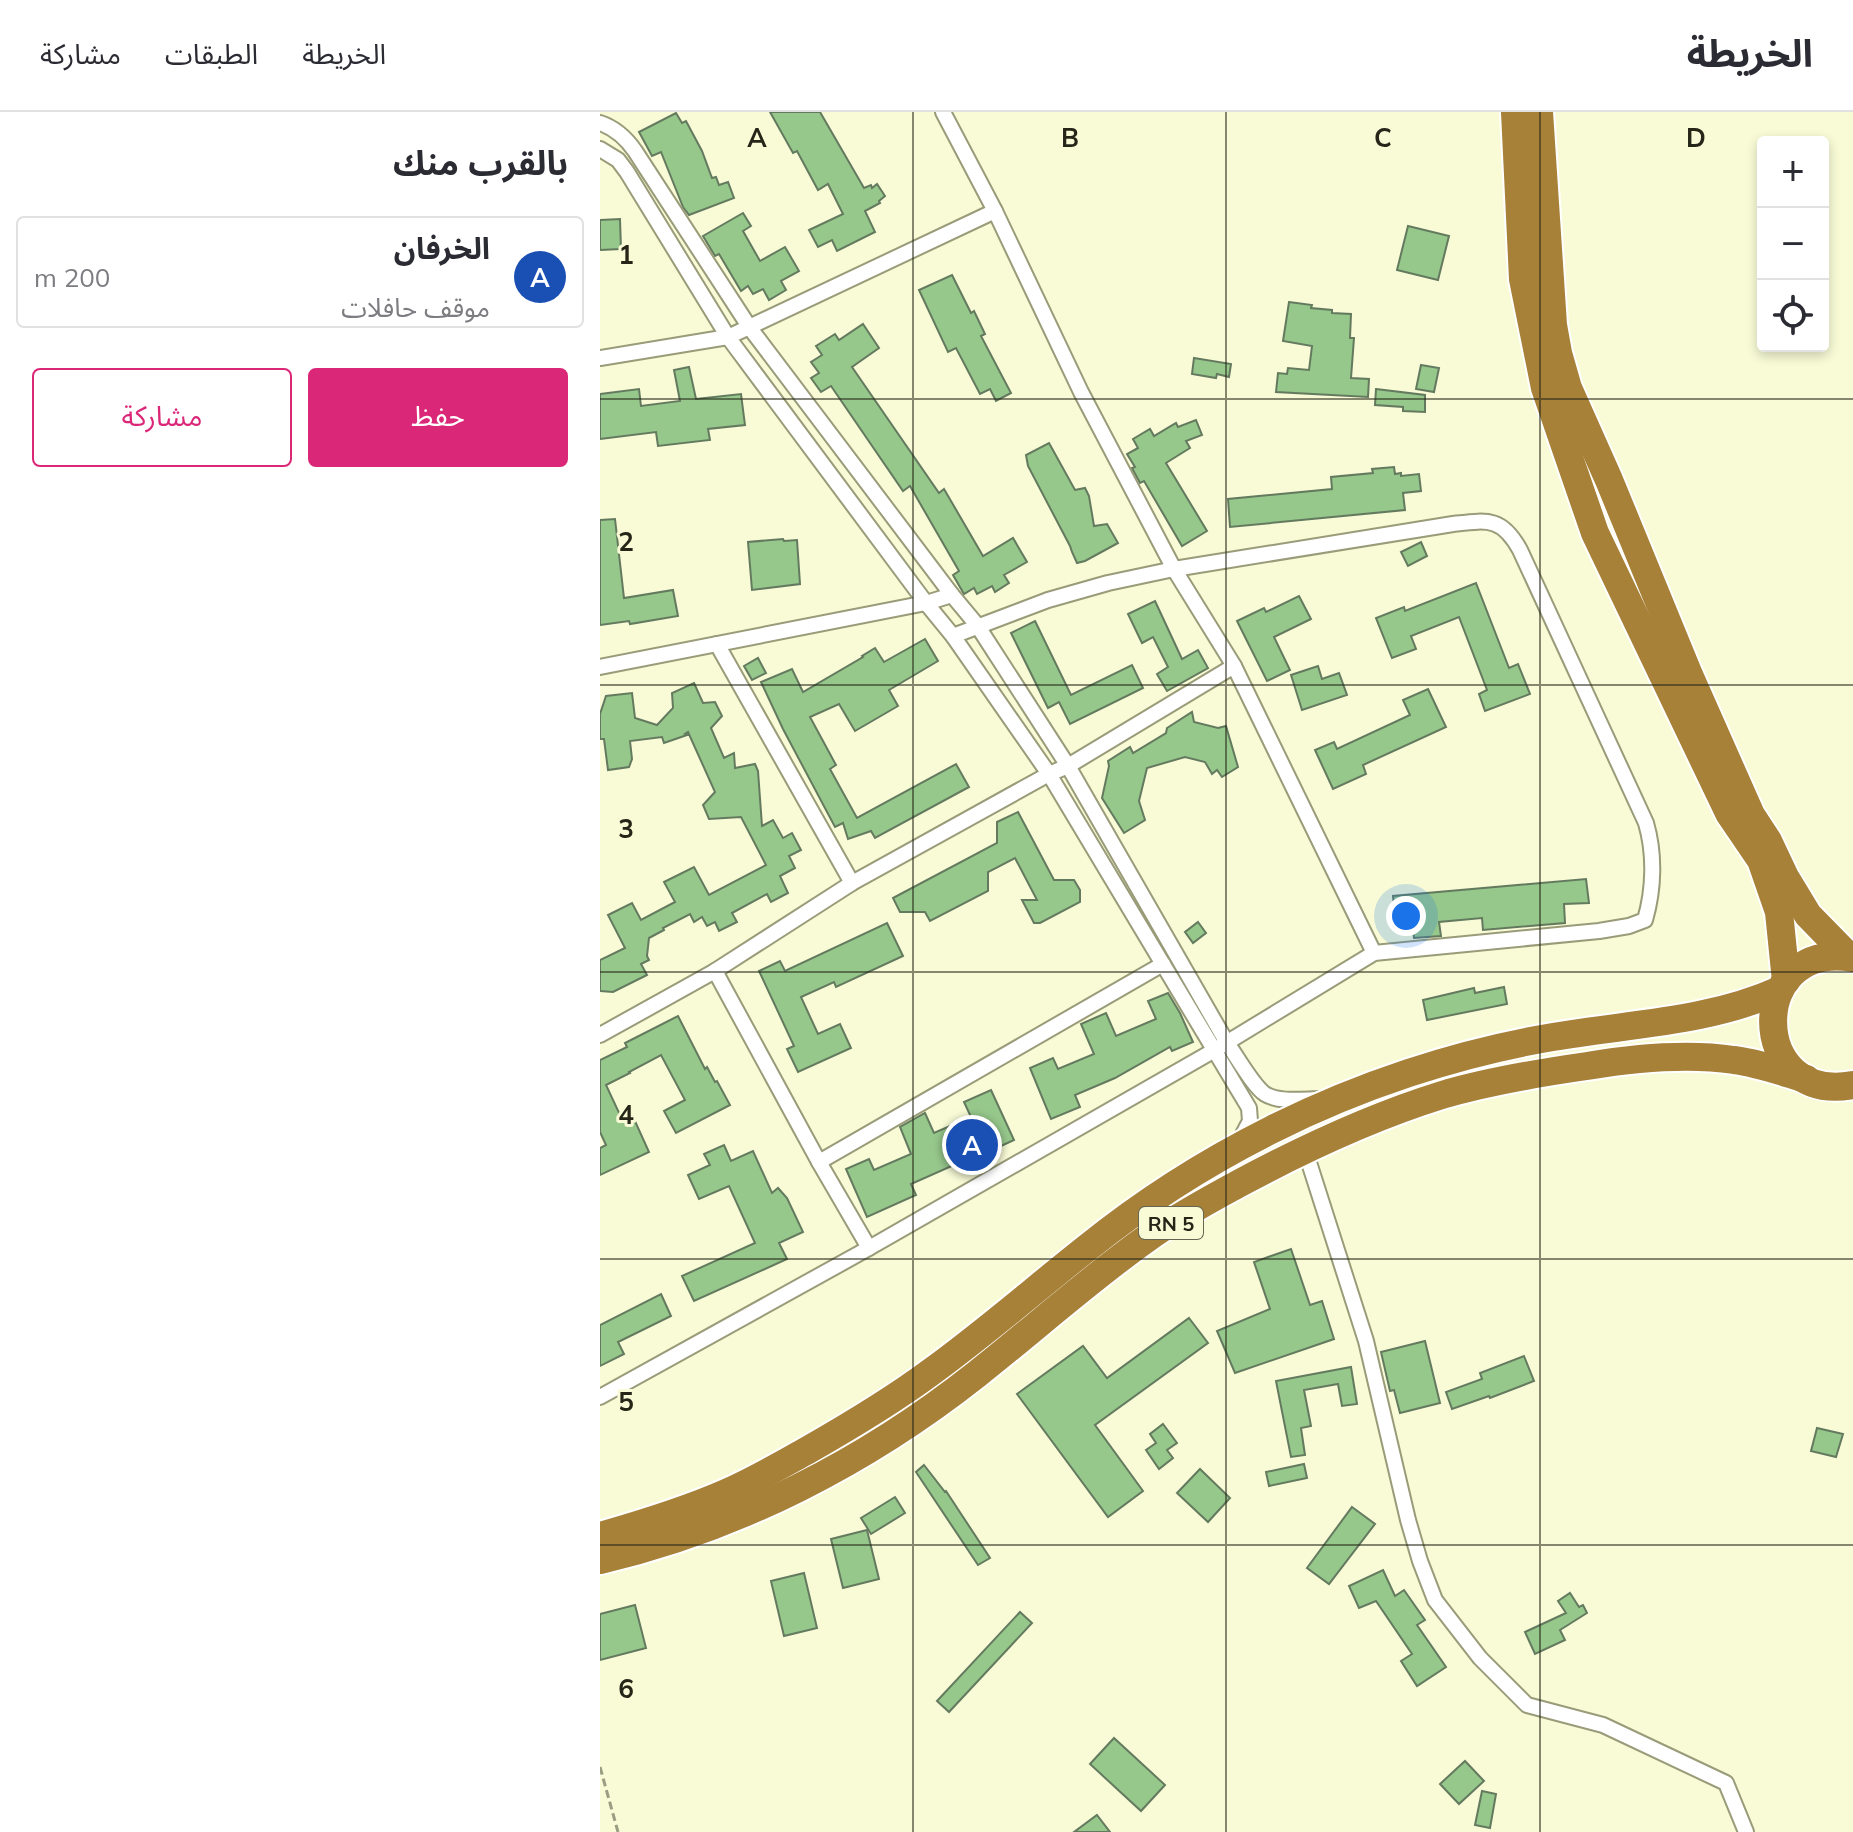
<!DOCTYPE html>
<html lang="ar">
<head>
<meta charset="utf-8">
<style>
	:root { --surface:#fff; --page:#f7f7f7; --text:#2b2b33; --muted:#7c7c81; --line:#e1e1e2; --accent:#db2777 }
	body { margin:0; font-family:Mulish,"Noto Sans Arabic",sans-serif; background:var(--page); color:var(--text); direction:rtl }
	.controls { position:absolute; right:24px; top:24px; display:grid; overflow:hidden; border-radius:8px; box-shadow:0 4px 12px #0003 }
	.controls button { width:72px; height:72px; display:grid; place-items:center; padding:0; border:0; border-bottom:2px solid var(--line); background:var(--surface); color:var(--text); font:40px sans-serif }
	.you { position:absolute; left:806px; top:804px; width:28px; height:28px; margin:-20px; border:6px solid #fff; border-radius:50%; background:#1a73e8; box-shadow:0 0 0 12px #1a73e833 }
	.badge { display:grid; place-items:center; width:52px; height:52px; border-radius:50%; background:var(--accent); color:#fff; font-size:26px; font-weight:700 }
	.pin { position:absolute; translate:-50% -50%; border:4px solid #fff; box-shadow:0 2px 8px #0006 }
	.list { margin:0; padding:0; list-style:none }
	h2 { display:flex; justify-content:space-between; align-items:center; height:104px; margin:0; padding:0 32px; font-size:34px }
	h2 small { font-size:26px; font-weight:400; color:var(--muted) }
	.list li { display:grid; grid-template-columns:52px 1fr auto; gap:24px; align-items:center; box-sizing:border-box; height:112px; margin:0 16px 16px; padding:0 16px; border:2px solid var(--line); border-radius:8px }
	.list b { display:block; font-size:30px; white-space:nowrap }
	.list p { margin:0; font-size:26px; white-space:nowrap; color:var(--muted) }
	.list em { font-size:26px; font-style:normal; color:var(--muted) }
	.actions { display:flex; gap:16px; padding:24px 32px }
	.actions a { flex:1; padding:18px 0; border:2px solid var(--accent); border-radius:8px; text-align:center; font-size:28px; color:var(--accent) }
	.actions .main { background:var(--accent); color:#fff }
	.icon { flex:none; width:44px; height:44px; fill:none; stroke:currentColor; stroke-width:2; stroke-linecap:round; stroke-linejoin:round }
	.map { position:relative; flex:none; width:1253px; height:1720px; overflow:hidden; direction:ltr }
	header { display:flex; align-items:center; gap:48px; box-sizing:border-box; height:112px; padding:0 40px; background:var(--surface); border-bottom:2px solid var(--line) }
	header strong { font-size:38px }
	nav { display:flex; gap:44px; margin-inline-start:auto; font-size:28px }
	main { display:flex }
	aside { flex:1; background:var(--surface) }
	.map>svg:first-child { display:block }
	.building { fill:#96c78b; stroke:#647a5f; stroke-width:2 }
	.lines { fill:none; stroke-linecap:round; stroke-linejoin:round }
	.street-casing { stroke:#999b79; stroke-width:18 }
	.highway-casing { stroke:#fff; stroke-width:32 }
	.path { stroke:#9a9d82; stroke-width:3; stroke-dasharray:8 4; stroke-linecap:butt }
	.street { stroke:#fff; stroke-width:14 }
	.highway { stroke:#a88139; stroke-width:28 }
	.grid { fill:none; stroke:#252618; stroke-width:2; stroke-opacity:0.55 }
	.labels { text-anchor:middle; dominant-baseline:central; stroke-width:6; stroke-linejoin:round; paint-order:stroke }
	.shield { fill:#f8fbd6; stroke:#646651; stroke-width:2 }
	.shield-label { font-size:20px; font-weight:bold; fill:#252618 }
	.grid-label { font-size:26px; text-anchor:middle; font-weight:bold; fill:#252618; stroke:#f8fbd6; stroke-width:6; stroke-linejoin:round; paint-order:stroke }
</style>
</head>
<body>
<header>
<strong>الخريطة</strong>
<nav><a>الخريطة</a><a>الطبقات</a><a>مشاركة</a></nav>
</header>
<main>
<div class="map">
<svg width="1253" height="1720" viewBox="0 0 1253 1720">
	<rect width="100%" height="100%" fill="#f8fbd6"/>
	<g class="building">
		<polygon points="170,0 220,0 264,76 271,73 272,76 277,72 285,84 279,89 280,91 265,99 275,120 237,139 232,128 218,135 209,118 243,102 228,72 218,78 197,39 193,41"/>
		<polygon points="76,1 82,11 86,9 102,39 112,66 116,65 119,73 128,70 134,86 89,103 83,95 61,40 52,44 39,20"/>
		<polygon points="143,101 151,114 143,119 160,149 185,135 199,159 181,169 186,178 169,188 163,177 153,182 148,174 141,179 119,142 115,144 103,124"/>
		<polygon points="20,107 21,137 0,138 0,108"/>
		<polygon points="808,114 849,124 838,168 797,158"/>
		<polygon points="352,163 371,201 374,199 385,222 381,224 411,281 396,289 390,277 380,282 356,236 348,240 319,178"/>
		<polygon points="689,190 712,193 711,196 732,198 732,201 751,202 750,226 754,226 751,266 769,267 768,285 676,280 678,261 687,262 688,256 709,258 712,234 683,229"/>
		<polygon points="263,212 279,236 252,255 339,381 344,377 383,444 413,426 427,450 404,463 409,471 395,480 392,474 377,482 374,476 364,482 353,463 359,459 310,374 303,379 231,274 221,280 211,266 219,261 211,250 222,243 216,234 235,222 239,228"/>
		<polygon points="594,246 631,252 629,265 617,262 616,266 592,262"/>
		<polygon points="821,253 839,256 834,280 816,277"/>
		<polygon points="89,255 96,287 141,282 145,313 108,317 110,328 58,334 56,320 0,327 0,282 39,277 41,294 80,289 74,258"/>
		<polygon points="776,277 825,283 825,300 803,299 803,295 775,293"/>
		<polygon points="596,308 602,323 586,329 590,336 566,351 607,419 582,434 544,369 540,371 532,356 535,355 527,342 538,336 533,327 550,317 554,324 576,311 578,315"/>
		<polygon points="449,331 475,378 485,376 489,384 494,414 507,412 518,431 485,449 477,451 472,440 470,434 428,354 426,343"/>
		<polygon points="794,355 795,362 801,361 801,364 819,362 821,379 803,381 805,398 630,415 628,387 732,377 731,365 773,361 772,357"/>
		<polygon points="15,407 24,486 73,478 78,504 30,512 29,509 0,513 0,408"/>
		<polygon points="183,427 184,429 197,428 200,472 152,478 148,430"/>
		<polygon points="821,430 827,444 808,454 801,440"/>
		<polygon points="876,471 909,556 918,552 930,582 885,599 879,582 887,578 859,505 811,524 816,537 792,546 776,506 804,495 805,499"/>
		<polygon points="699,484 711,507 674,525 690,558 667,569 637,509 664,496 666,500"/>
		<polygon points="555,489 582,547 598,538 608,556 567,579 557,562 568,555 553,525 542,531 528,502"/>
		<polygon points="435,509 471,583 532,553 543,576 470,612 459,590 448,596 411,521"/>
		<polygon points="325,527 338,549 289,578 298,594 255,619 239,592 210,605 236,653 230,657 257,706 356,652 369,675 275,726 271,719 248,727 243,711 235,715 183,617 161,570 192,557 203,580 263,545 262,544 275,536 284,550"/>
		<polygon points="158,546 166,561 152,568 144,554"/>
		<polygon points="718,554 722,567 739,561 747,583 702,598 691,563"/>
		<polygon points="94,571 103,591 115,590 122,604 111,616 124,646 134,641 135,656 155,652 158,659 162,714 173,708 183,726 192,721 201,738 189,744 195,756 180,764 188,781 171,790 167,782 132,801 137,810 119,819 115,810 107,814 102,805 94,810 90,802 63,816 64,818 49,826 47,844 49,848 41,852 47,863 13,880 0,879 0,848 25,836 8,803 32,791 41,808 75,790 64,770 94,755 109,783 166,753 141,705 109,707 103,693 115,680 88,620 85,622 87,623 64,631 62,625 30,629 32,647 29,655 8,658 4,627 0,627 0,602 6,584 32,581 35,606 57,613 73,596 72,581"/>
		<polygon points="828,577 846,615 763,653 766,662 733,677 715,638 734,630 737,637 810,603 803,588"/>
		<polygon points="592,600 594,610 618,616 626,614 638,655 622,665 617,658 612,662 605,650 585,645 547,656 539,689 545,708 524,721 502,686 509,654 508,649 530,635 533,641 566,621 567,616"/>
		<polygon points="418,700 454,768 474,768 480,778 480,790 440,811 434,811 422,788 437,788 415,746 388,760 388,779 330,809 325,800 300,800 293,786 397,731 397,710"/>
		<polygon points="986,767 989,791 964,792 965,811 883,818 882,806 839,810 841,824 814,826 812,804 795,806 793,784"/>
		<polygon points="598,810 606,821 593,831 585,820"/>
		<polygon points="287,811 303,844 236,875 234,870 201,885 218,922 240,912 251,936 198,960 187,937 194,934 159,859 180,849 185,859"/>
		<polygon points="904,875 907,892 827,908 823,888 874,876 875,881"/>
		<polygon points="568,881 580,901 593,930 572,939 570,935 515,966 475,983 480,995 451,1007 430,956 453,946 458,957 494,942 481,912 506,901 516,924 556,907 548,889"/>
		<polygon points="78,904 105,957 107,955 115,970 117,969 130,993 76,1021 64,999 85,988 61,943 29,960 30,961 6,973 20,1003 30,998 49,1040 0,1063 0,1036 6,1033 0,1020 0,948 27,935 25,931"/>
		<polygon points="391,978 414,1028 384,1042 383,1040 311,1072 316,1083 267,1105 246,1057 269,1047 274,1058 311,1042 300,1015 325,1001 334,1021 371,1005 364,990"/>
		<polygon points="124,1033 131,1049 153,1039 172,1081 178,1076 187,1086 203,1120 179,1131 187,1147 94,1189 82,1164 155,1131 129,1074 99,1087 88,1063 110,1053 104,1042"/>
		<polygon points="691,1137 710,1193 722,1189 734,1227 635,1261 617,1219 670,1197 654,1150"/>
		<polygon points="61,1182 71,1204 18,1230 24,1242 0,1254 0,1213"/>
		<polygon points="589,1206 608,1231 495,1313 543,1379 508,1405 417,1282 483,1234 507,1266"/>
		<polygon points="825,1229 840,1291 800,1301 794,1278 790,1279 781,1240"/>
		<polygon points="924,1244 934,1269 890,1286 889,1284 852,1297 846,1280 882,1267 880,1261"/>
		<polygon points="751,1255 757,1292 742,1294 738,1272 704,1278 711,1314 701,1316 705,1343 691,1345 676,1269"/>
		<polygon points="563,1312 577,1331 567,1338 573,1346 559,1357 546,1338 556,1331 550,1322"/>
		<polygon points="1217,1316 1243,1322 1236,1345 1211,1339"/>
		<polygon points="704,1352 707,1366 669,1374 666,1360"/>
		<polygon points="324,1353 345,1380 346,1379 390,1446 378,1453 316,1360"/>
		<polygon points="600,1357 630,1386 608,1410 577,1381"/>
		<polygon points="295,1385 305,1401 271,1422 261,1406"/>
		<polygon points="752,1395 775,1412 729,1472 707,1456"/>
		<polygon points="267,1418 279,1467 243,1476 231,1427"/>
		<polygon points="783,1458 795,1484 804,1478 825,1508 817,1513 846,1555 817,1574 801,1549 812,1542 776,1489 759,1496 749,1474"/>
		<polygon points="204,1461 217,1516 184,1524 171,1469"/>
		<polygon points="970,1481 979,1495 983,1493 987,1501 960,1518 965,1528 935,1542 925,1520 966,1501 958,1489"/>
		<polygon points="35,1493 46,1536 0,1548 0,1502"/>
		<polygon points="420,1500 432,1511 349,1600 337,1589"/>
		<polygon points="514,1626 565,1673 541,1699 490,1652"/>
		<polygon points="865,1649 884,1669 859,1692 840,1672"/>
		<polygon points="882,1679 896,1682 890,1716 875,1713"/>
		<polygon points="497,1703 510,1720 474,1720"/>
	</g>
	<g class="lines">
		<g class="street-casing">
			<g id="street">
				<polyline points="343,0 395,99 481,280 574,457 634,554 774,841"/>
				<path d="M0,11C15,16 26,26 35,39L150,216L352,483L377,513L468,654L627,931C636,943 653,974 665,982C679,991 705,987 721,987"/>
				<polyline points="0,37 18,48 27,60 128,225 326,491 353,524 449,662 649,996 650,1009 640,1028"/>
				<polyline points="0,246 128,225 395,99"/>
				<polyline points="117,532 252,771"/>
				<polyline points="0,555 326,491 352,483"/>
				<polyline points="115,859 219,1050 269,1136"/>
				<polyline points="0,923 115,859 252,771 449,662 468,654 634,554"/>
				<polyline points="705,1038 766,1229 808,1408 820,1449 835,1488 880,1546 927,1593 1003,1613 1126,1671 1146,1720"/>
				<polyline points="219,1050 563,852"/>
				<path d="M0,1285L269,1136L613,939L774,841L999,819L1029,814L1045,808C1054,777 1055,742 1046,711L920,438C902,405 888,408 853,412L574,457L508,471L448,488L353,524"/>
			</g>
		</g>
		<g class="highway-casing">
			<g id="highway">
				<polyline points="915,0 923,167 945,276 995,421 1129,701 1161,748 1179,800 1186,869"/>
				<polyline points="939,0 953,213 958,241 968,276 1009,368 1089,563 1151,703 1168,729 1185,765 1208,803 1249,845"/>
				<path d="M1253,846C1146,827 1147,993 1253,973"/>
				<path d="M0,1424C42,1412 85,1399 126,1381C154,1369 181,1353 208,1338C250,1314 292,1289 331,1260C385,1221 435,1177 487,1136C544,1090 605,1051 671,1018C758,974 857,941 953,925C1029,912 1109,910 1180,878"/>
				<path d="M0,1448C138,1416 267,1349 377,1262C434,1217 487,1169 546,1127C575,1106 607,1089 638,1072C703,1037 771,1005 842,983C889,969 938,961 987,954C1035,946 1086,941 1134,948C1159,951 1183,960 1206,967"/>
			</g>
		</g>
		<polyline class="path" points="0,1655 18,1720"/>
		<use href="#street" class="street"/>
		<use href="#highway" class="highway"/>
	</g>
	<path class="grid" d="M313,0V1720M626,0V1720M940,0V1720M0,287H1253M0,573H1253M0,860H1253M0,1147H1253M0,1433H1253"/>
	<g class="labels">
		<rect class="shield" x="539" y="1095" width="64" height="32" rx="6"/>
		<g class="shield-label">
			<text x="571" y="1111">RN 5</text>
		</g>
	</g>
	<g class="grid-label">
		<text x="157" y="35">A</text>
		<text x="470" y="35">B</text>
		<text x="783" y="35">C</text>
		<text x="1096" y="35">D</text>
		<text x="26" y="152">1</text>
		<text x="26" y="439">2</text>
		<text x="26" y="726">3</text>
		<text x="26" y="1012">4</text>
		<text x="26" y="1299">5</text>
		<text x="26" y="1586">6</text>
	</g>
</svg>
<div class="controls">
<button>+</button>
<button>−</button>
<button><svg class="icon" aria-label="locate" viewBox="0 0 24 24"><circle cx="12" cy="12" r="6"/><path d="M12 2v4M12 18v4M2 12h4M18 12h4"/></svg></button>
</div>
<div class="you"></div>
<div class="pin badge" style="left:372px;top:1033px;background:#1a4fb4">A</div>
</div>
<aside>
<h2>بالقرب منك<small></small></h2>
<ul class="list">
<li><span class="badge" style="background:#1a4fb4">A</span><div><b>الخرفان</b><p>موقف حافلات</p></div><em>200 m</em></li>
</ul>
<div class="actions"><a class="main">حفظ</a><a>مشاركة</a></div>
</aside>
</main>
</body>
</html>
